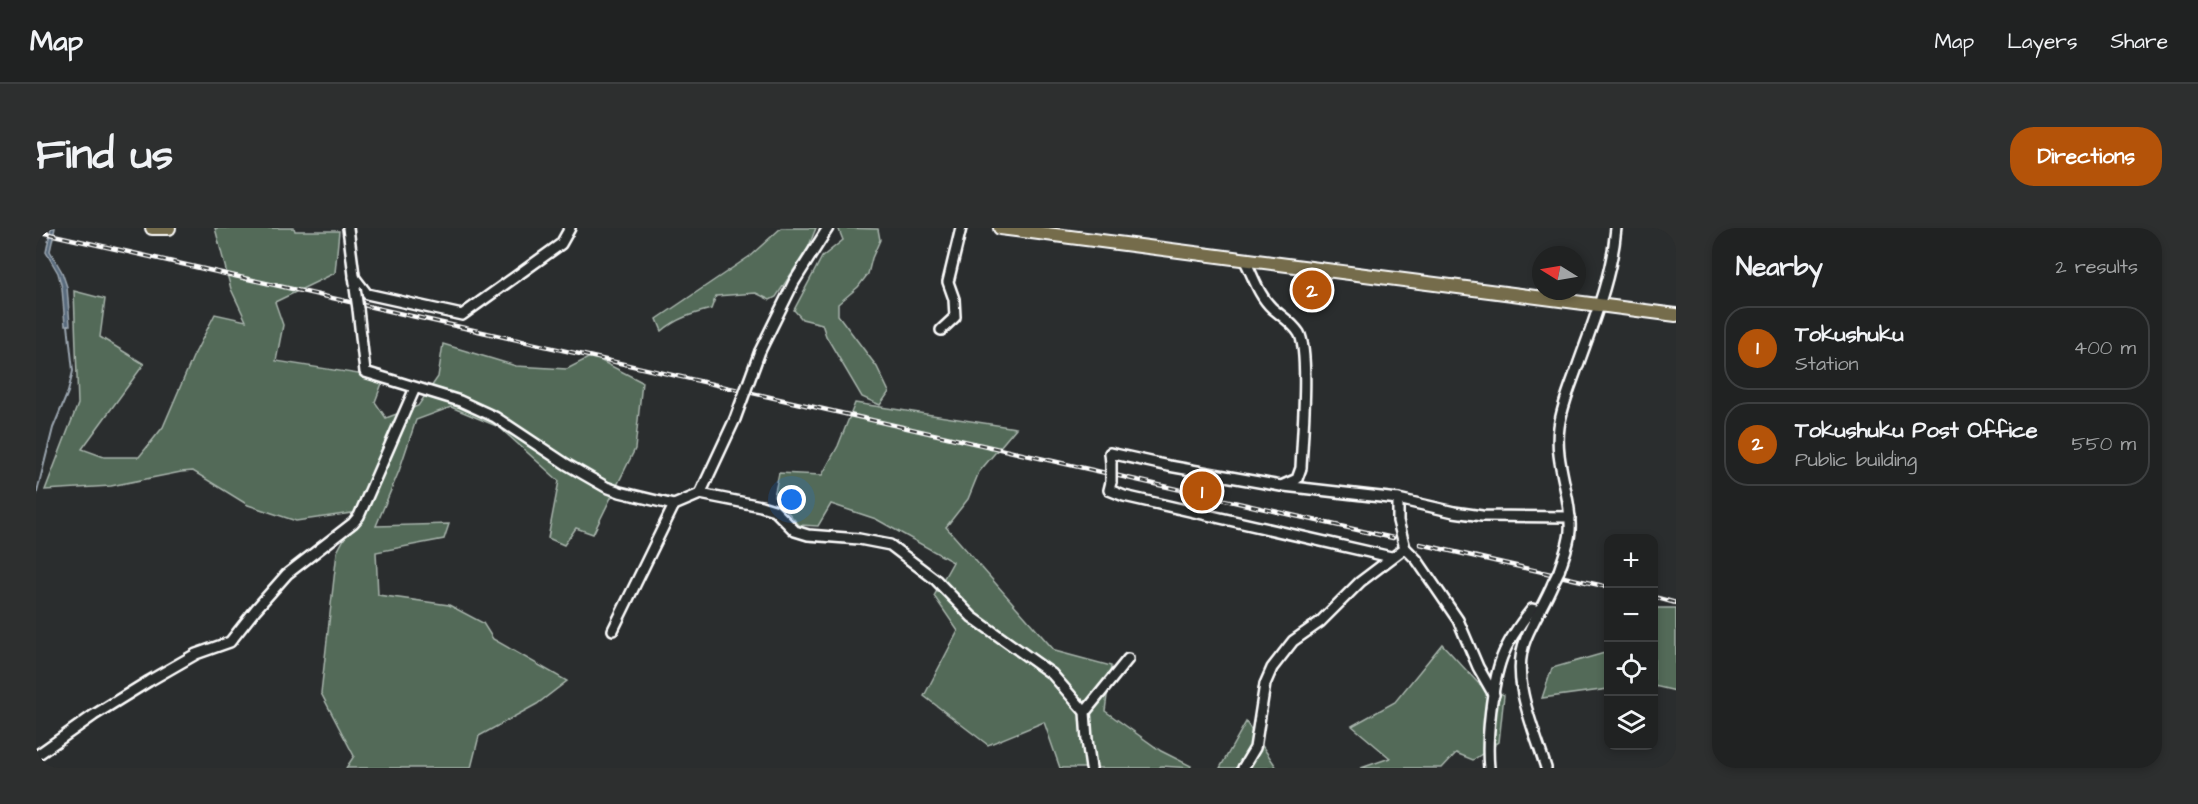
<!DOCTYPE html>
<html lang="en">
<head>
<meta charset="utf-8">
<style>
	:root { --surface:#202222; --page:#2d2f2f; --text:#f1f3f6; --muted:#a2a4a5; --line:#3d3f40; --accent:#b45309 }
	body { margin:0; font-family:"Architects Daughter",sans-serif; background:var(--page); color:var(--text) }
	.controls { position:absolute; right:18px; bottom:18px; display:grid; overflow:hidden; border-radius:12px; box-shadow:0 3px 9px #0003 }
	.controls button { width:54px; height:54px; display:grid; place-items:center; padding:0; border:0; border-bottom:2px solid var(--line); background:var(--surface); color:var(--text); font:30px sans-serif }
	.compass { position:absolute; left:1496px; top:18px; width:54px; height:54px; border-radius:50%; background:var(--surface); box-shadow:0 3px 9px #0003; rotate:281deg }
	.you { position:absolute; left:756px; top:272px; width:21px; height:21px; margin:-15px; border:4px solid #fff; border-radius:50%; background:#1a73e8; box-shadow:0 0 0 9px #1a73e833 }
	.badge { display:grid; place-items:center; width:39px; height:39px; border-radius:50%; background:var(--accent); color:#fff; font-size:20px; font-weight:700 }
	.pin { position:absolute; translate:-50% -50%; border:3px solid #fff; box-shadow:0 2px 6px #0006 }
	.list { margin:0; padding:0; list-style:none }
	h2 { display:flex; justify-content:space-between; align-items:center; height:78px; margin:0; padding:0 24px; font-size:26px }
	h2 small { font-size:20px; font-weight:400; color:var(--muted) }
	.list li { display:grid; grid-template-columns:39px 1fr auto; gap:18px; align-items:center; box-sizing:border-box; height:84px; margin:0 12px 12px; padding:0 12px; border:2px solid var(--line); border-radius:24px }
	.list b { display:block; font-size:22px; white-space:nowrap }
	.list p { margin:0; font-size:20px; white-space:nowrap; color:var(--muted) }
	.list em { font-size:20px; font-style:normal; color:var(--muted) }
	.icon { flex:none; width:33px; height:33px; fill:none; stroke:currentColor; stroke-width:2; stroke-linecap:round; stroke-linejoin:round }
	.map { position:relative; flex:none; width:1640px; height:540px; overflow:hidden; border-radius:24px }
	header { display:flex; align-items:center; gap:36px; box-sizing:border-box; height:84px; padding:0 30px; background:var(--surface); border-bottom:2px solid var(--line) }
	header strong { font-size:28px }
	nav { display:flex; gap:33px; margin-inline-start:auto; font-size:21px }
	.intro { display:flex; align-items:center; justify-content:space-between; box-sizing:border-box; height:144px; padding:0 36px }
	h1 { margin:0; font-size:42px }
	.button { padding:15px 27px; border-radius:24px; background:var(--accent); color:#fff; font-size:21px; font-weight:700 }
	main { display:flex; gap:36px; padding:0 36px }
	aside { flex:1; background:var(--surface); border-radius:24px; box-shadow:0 3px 9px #0003 }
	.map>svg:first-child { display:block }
	.green { fill:#526a58; stroke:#a8b4ac; stroke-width:1.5 }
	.water { fill:#596a7b; stroke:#9ba6b0; stroke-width:1.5 }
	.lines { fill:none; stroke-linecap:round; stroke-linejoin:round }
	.stream { stroke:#9ba6b0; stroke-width:2 }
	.minor-casing { stroke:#fff; stroke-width:14 }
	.major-casing { stroke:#fff; stroke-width:16 }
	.minor { stroke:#2a2d2e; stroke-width:9 }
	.major { stroke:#746c4b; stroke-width:12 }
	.rail-casing { stroke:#fff; stroke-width:4.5 }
	.rail { stroke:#2a2d2e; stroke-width:2; stroke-dasharray:7; stroke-linecap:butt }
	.minor-bridge-casing { stroke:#fff; stroke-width:14; stroke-linecap:butt }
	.minor-bridge { stroke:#2a2d2e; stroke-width:9 }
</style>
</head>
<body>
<header>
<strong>Map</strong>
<nav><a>Map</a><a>Layers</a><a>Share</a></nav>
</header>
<div class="intro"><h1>Find us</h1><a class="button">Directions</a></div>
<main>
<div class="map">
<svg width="1640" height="540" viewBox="0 0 1640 540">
	<rect width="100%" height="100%" fill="#2a2d2e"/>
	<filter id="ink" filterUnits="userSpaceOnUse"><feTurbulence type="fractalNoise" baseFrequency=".0167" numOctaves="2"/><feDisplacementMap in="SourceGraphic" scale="12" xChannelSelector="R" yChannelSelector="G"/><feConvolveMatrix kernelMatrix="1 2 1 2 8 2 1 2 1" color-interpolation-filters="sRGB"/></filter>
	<g filter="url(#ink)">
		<g class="green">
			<polygon points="179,0 258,0 259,3 303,3 299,45 239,74 247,97 240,133 348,150 339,174 350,190 382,178 402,149 407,116 480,138 531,141 556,128 606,154 599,221 557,306 540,300 528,317 512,310 523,253 463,199 415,179 380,192 363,243 340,298 413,296 408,311 340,324 342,367 413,377 447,395 457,411 531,453 501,476 443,508 435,540 310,540 318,528 285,465 301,324 309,309 316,285 260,293 212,277 157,243 145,244 75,258 9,262 42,176 38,63 69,71 64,109 108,136 46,221 68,229 103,229 127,199 157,129 179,86 210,93 195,61"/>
			<path d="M745,0H780L772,20L740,69L734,72L720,65L680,68L675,81C656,86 641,90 626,103L621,91L714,28Z"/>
			<polygon points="805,0 842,1 844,12 836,30 832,46 822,59 802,76 802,87 841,139 853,164 844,177 826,169 790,108 786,96 766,91 758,82 786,29 807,12 803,2"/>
			<polygon points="819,175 980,200 943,244 932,271 910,299 1019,423 1075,438 1069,483 1125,523 1155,538 1154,540 1125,538 1123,540 1024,540 1008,494 952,517 888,468 922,403 898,368 917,334 840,291 795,276 782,298 763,297 738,268 743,245 786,247 802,218"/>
			<polygon points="1618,380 1640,380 1640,463 1618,458"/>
			<polygon points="1406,416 1443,456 1468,467 1463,514 1437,532 1420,525 1406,540 1325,540 1354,530 1316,498 1359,474"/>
			<polygon points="1572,424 1572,461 1506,470 1516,440"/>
			<polygon points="1210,494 1241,540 1184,540"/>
		</g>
		<polygon class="water" points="15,0 19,0 14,23 26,44 31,59 34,97 29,97 26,60 22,45 10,24"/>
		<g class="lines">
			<polyline class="stream" points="0,268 17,200 32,164 37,143 32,97"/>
			<g class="minor-casing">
				<g id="minor">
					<polyline points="312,0 319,55"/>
					<polyline points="318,49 331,66 426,87 525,16 534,0"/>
					<polyline points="322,81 329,144 424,173 459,189 530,236 570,259 584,264 638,277 664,266 725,278 738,282 759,303 772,307 823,311 854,317 900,352 936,389 1016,446 1049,484 1051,512 1055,540"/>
					<polyline points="905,102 919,89 918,71 912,54 925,0"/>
					<polyline points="724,123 758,54 792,0"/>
					<path d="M1075,235L1074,225L1133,238L1245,258L1261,251L1265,240C1266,213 1274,124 1263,105C1256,94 1245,88 1236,80C1222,67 1217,47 1208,31"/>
					<polyline points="1075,254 1073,262 1088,268 1355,329"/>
					<polyline points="1248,258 1362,271 1418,284 1446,288 1534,289"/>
					<polyline points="664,266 699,191"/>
					<polyline points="1362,271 1362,293 1369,320 1381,332 1422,392 1442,439 1458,467"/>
					<path d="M1523,343C1527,330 1533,317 1534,303C1536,268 1518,235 1523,199C1526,177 1535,157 1542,137C1558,92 1576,48 1580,0"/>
					<polyline points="577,402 638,277"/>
					<polyline points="1049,484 1092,431"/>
					<polyline points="0,528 58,487 113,453 160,426 194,414 220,381 251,346 317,295 323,288 379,160"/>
					<polyline points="1207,540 1219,520 1229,456 1236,440 1257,413 1284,394 1324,354 1369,320"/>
					<path d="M1453,540C1450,511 1456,456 1466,429C1473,411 1484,396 1496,381L1504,383"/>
					<path d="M1510,540C1498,500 1473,451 1490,410C1498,391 1509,374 1517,355"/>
				</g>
			</g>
			<g class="major-casing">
				<g id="major">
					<polyline points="116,0 133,0"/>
					<polyline points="964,0 1640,87"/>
				</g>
			</g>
			<use href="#minor" class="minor"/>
			<use href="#major" class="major"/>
			<g class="rail-casing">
				<g id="rail">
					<polyline points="0,3 1357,310"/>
					<polyline points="1384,316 1572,359"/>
					<polyline points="1618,369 1640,375"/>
				</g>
			</g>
			<use href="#rail" class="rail"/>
			<g class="minor-bridge-casing">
				<g id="minor-bridge">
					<polyline points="319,60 322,81"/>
					<polyline points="699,191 724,123"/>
					<polyline points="1075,254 1075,235"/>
					<polyline points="1517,355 1523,343"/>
				</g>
			</g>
			<use href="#minor-bridge" class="minor-bridge"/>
		</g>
	</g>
</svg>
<div class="controls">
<button>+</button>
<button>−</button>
<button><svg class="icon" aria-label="locate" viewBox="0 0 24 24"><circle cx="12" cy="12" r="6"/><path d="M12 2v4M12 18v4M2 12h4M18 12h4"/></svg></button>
<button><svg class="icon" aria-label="layers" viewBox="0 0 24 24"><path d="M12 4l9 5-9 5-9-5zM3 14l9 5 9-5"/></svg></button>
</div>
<svg class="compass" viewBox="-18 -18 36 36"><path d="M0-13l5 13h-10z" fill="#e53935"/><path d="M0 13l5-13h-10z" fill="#a2a4a5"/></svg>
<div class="you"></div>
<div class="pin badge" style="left:1166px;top:263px">1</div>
<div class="pin badge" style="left:1276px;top:62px">2</div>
</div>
<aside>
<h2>Nearby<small>2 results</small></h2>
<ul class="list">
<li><span class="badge">1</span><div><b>Tokushuku</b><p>Station</p></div><em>400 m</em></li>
<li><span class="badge">2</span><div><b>Tokushuku Post Office</b><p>Public building</p></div><em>550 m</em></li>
</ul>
</aside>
</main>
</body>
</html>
